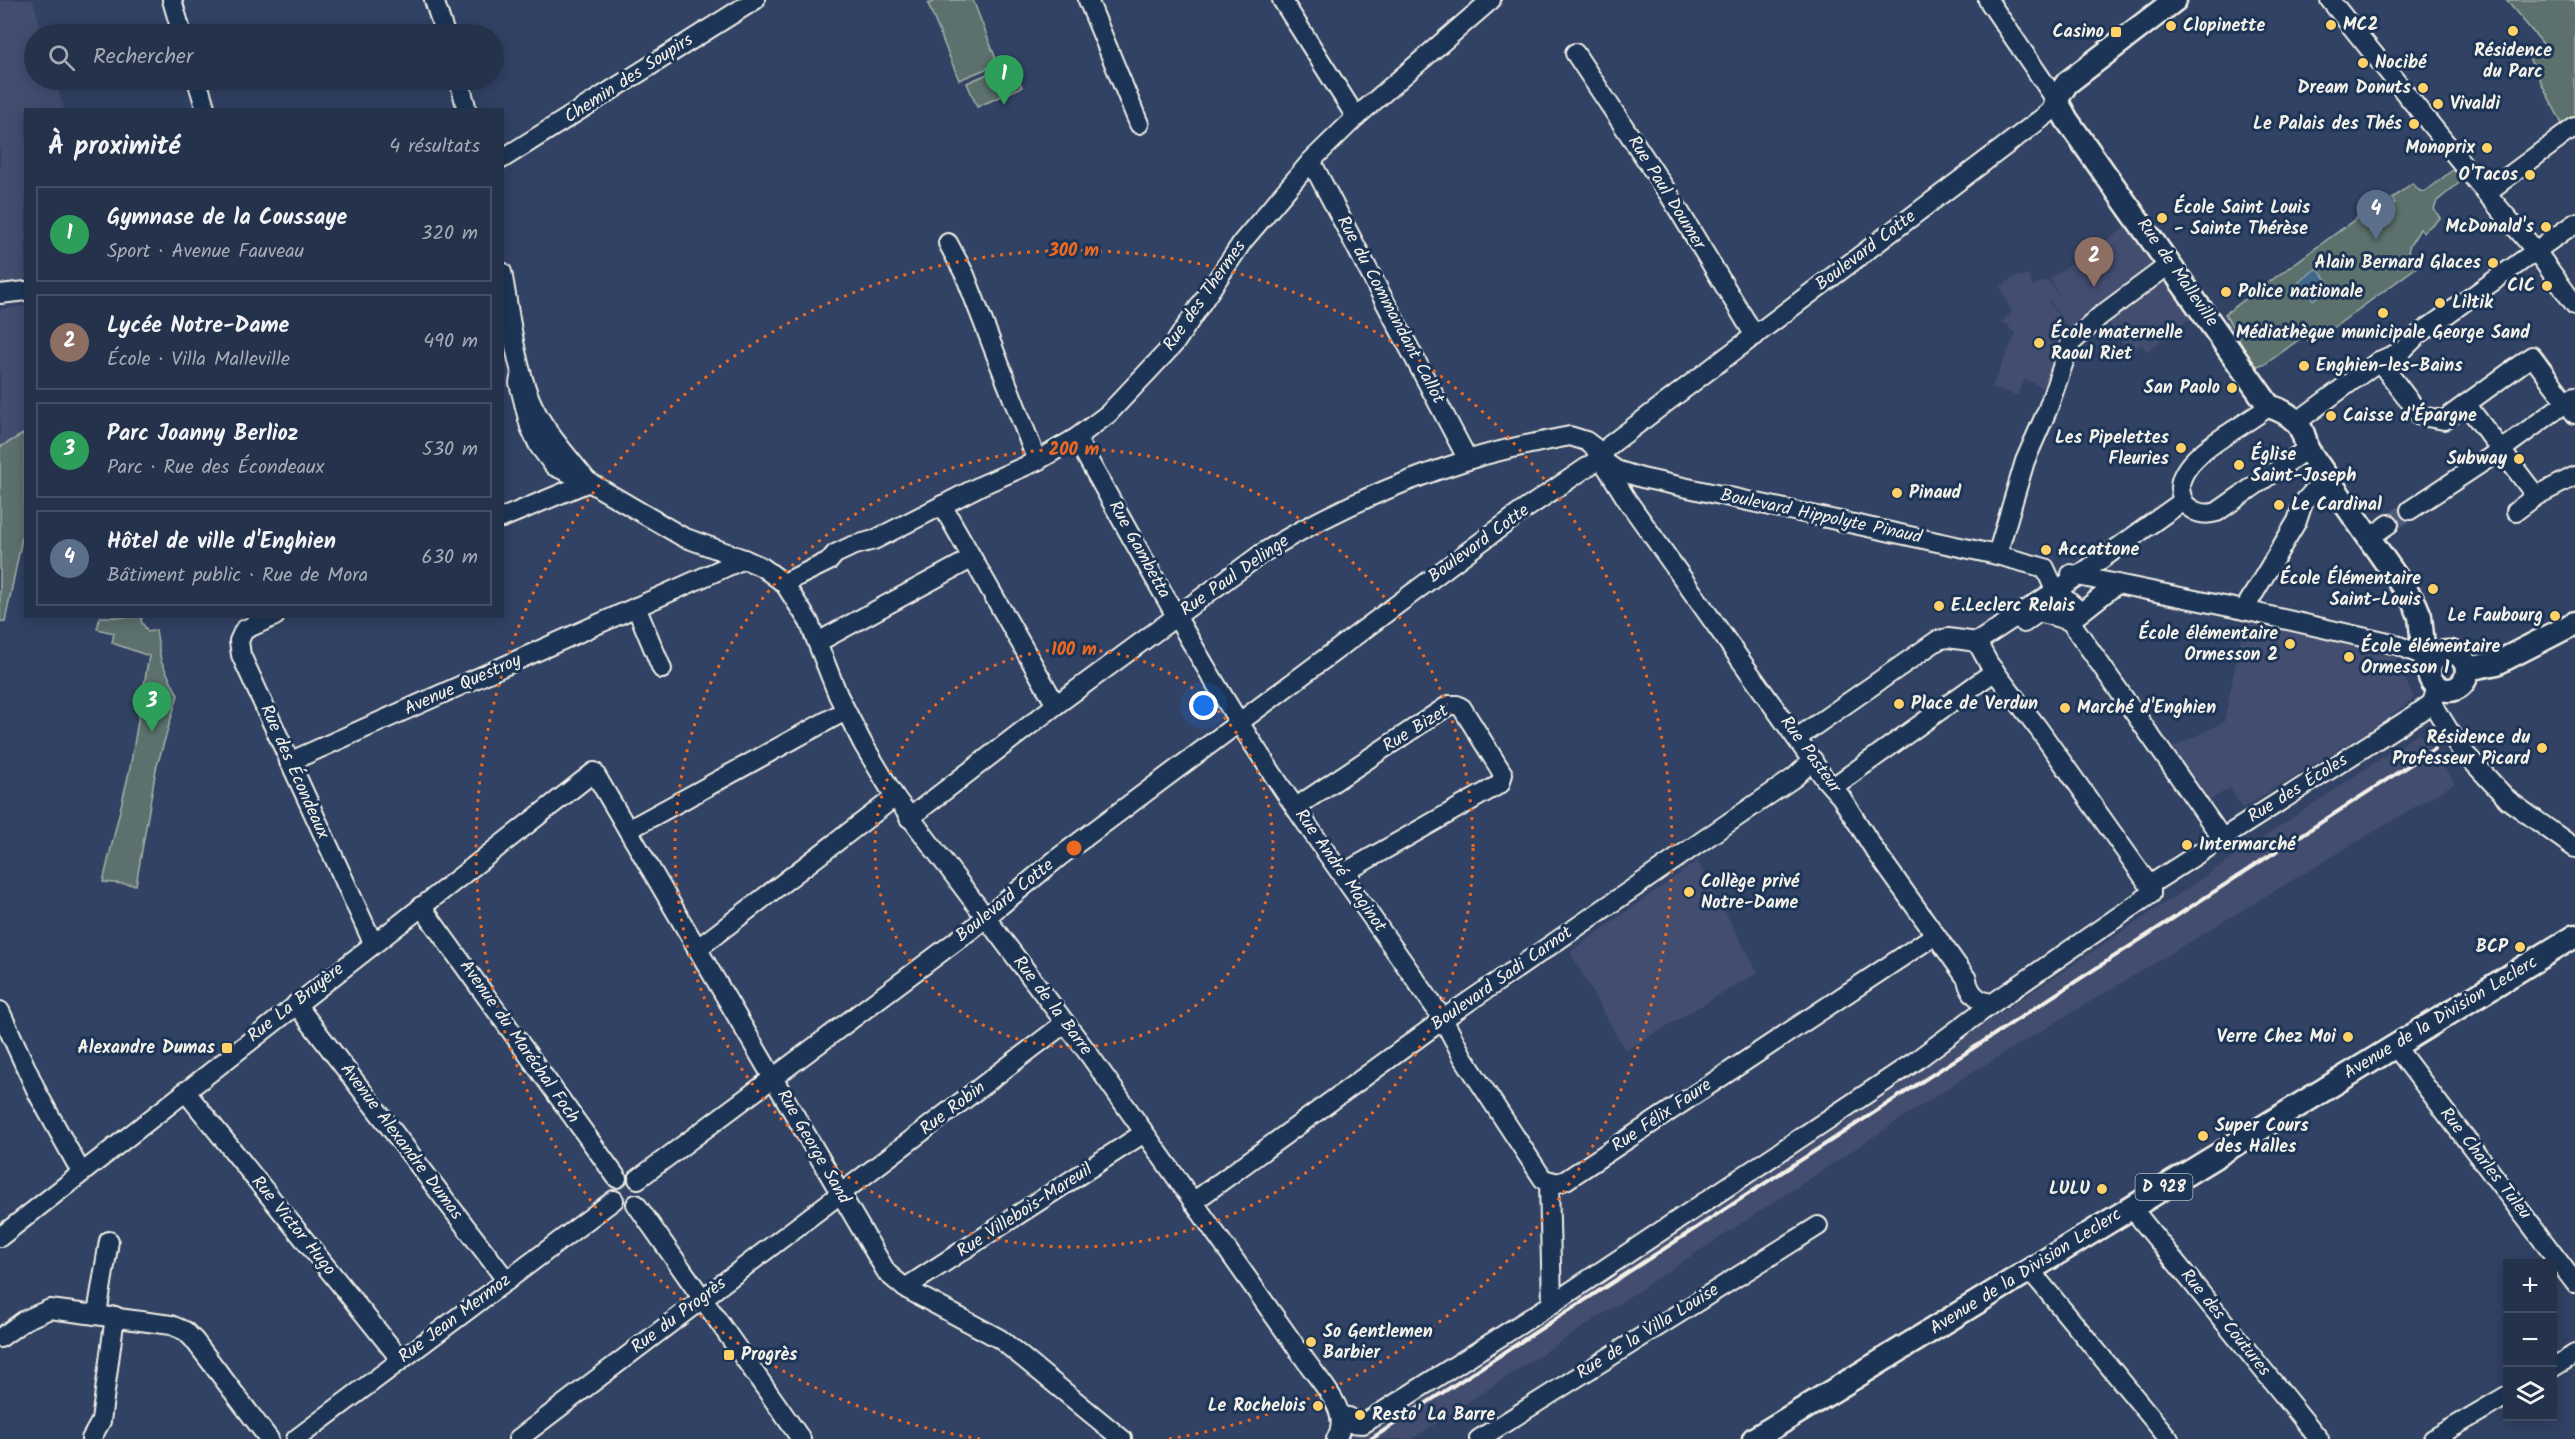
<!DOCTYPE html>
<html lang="fr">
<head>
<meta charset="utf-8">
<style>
	:root { --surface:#25324b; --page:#313e55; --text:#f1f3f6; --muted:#a3aab5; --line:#424d63; --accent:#bca0f2 }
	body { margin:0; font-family:Kalam,sans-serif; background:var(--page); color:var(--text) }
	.controls { position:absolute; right:18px; bottom:18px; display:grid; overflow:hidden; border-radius:0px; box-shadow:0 3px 15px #0003 }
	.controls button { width:54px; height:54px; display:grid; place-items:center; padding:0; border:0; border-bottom:2px solid var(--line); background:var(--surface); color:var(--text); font:30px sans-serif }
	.you { position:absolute; left:1204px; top:706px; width:21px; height:21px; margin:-15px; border:4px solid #fff; border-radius:50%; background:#1a73e8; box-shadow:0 0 0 9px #1a73e833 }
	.badge { display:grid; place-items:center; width:39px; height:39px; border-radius:50%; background:var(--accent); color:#fff; font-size:20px; font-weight:700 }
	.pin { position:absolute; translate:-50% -50px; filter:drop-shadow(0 2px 3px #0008) }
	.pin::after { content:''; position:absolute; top:32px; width:21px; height:18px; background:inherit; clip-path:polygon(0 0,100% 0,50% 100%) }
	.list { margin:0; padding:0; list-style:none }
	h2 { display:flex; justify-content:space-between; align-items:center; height:78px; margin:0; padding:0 24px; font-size:26px }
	h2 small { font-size:20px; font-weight:400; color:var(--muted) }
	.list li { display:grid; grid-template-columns:39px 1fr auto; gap:18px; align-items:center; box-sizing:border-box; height:96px; margin:0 12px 12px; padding:0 12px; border:2px solid var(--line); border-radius:0px }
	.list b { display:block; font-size:22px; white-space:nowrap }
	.list p { margin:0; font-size:20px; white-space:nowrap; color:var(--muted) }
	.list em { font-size:20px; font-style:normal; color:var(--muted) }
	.icon { flex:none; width:33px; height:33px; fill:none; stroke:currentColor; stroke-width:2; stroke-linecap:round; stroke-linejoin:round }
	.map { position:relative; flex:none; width:2575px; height:1439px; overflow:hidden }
	.search { position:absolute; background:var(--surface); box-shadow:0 3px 15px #0003; left:24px; top:24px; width:480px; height:66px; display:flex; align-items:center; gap:15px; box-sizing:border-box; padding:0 21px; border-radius:33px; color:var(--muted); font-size:22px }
	.panel { position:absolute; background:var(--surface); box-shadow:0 3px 15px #0003; left:24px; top:108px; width:480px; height:510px; border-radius:0px }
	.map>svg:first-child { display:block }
	.built { fill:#434e70 }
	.green { fill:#5b716d; stroke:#a8b1aa; stroke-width:1.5 }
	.water { fill:#416788; stroke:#899eae; stroke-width:1.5 }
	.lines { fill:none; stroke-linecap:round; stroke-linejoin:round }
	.minor-tunnel { stroke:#4e5c78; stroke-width:18; stroke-dasharray:18 9; stroke-linecap:butt }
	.minor-casing { stroke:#f4f1e8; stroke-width:22 }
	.major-casing { stroke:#f4f1e8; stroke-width:27 }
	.minor { stroke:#1d3557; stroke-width:18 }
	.major { stroke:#1d3557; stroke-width:22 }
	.rail { stroke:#f4f1e8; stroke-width:4 }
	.ring { fill:none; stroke:#e96822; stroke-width:3; stroke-dasharray:3 6 }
	.poi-dot { fill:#ffd166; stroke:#1d3557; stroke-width:2 }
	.labels { text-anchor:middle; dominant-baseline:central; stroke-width:6; stroke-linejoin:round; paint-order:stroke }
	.shield { fill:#1d3557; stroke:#b4b9bc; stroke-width:1.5 }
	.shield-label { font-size:16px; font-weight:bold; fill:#f4f1e8 }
	.poi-label { font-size:18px; font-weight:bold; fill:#f4f1e8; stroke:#1d3557; text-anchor:start }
	.street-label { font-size:18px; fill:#f4f1e8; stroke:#1d3557 }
	.centre { fill:#e96822; stroke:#1d3557; stroke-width:3 }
	.ring-label { font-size:18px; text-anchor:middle; font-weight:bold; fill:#e96822; stroke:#1d3557; stroke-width:6; stroke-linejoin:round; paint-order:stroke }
</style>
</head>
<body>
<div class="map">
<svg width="2575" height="1439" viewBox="0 0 2575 1439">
	<rect width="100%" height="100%" fill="#314264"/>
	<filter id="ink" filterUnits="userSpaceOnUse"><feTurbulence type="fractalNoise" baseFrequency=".0167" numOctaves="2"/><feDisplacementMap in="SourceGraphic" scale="12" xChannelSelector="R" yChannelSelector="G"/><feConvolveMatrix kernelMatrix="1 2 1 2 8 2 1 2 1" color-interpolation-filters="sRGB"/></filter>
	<g filter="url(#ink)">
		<g class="built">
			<polygon points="0,0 33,0 43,34 34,34 34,80 55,80 64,109 26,110 25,286 0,288"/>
			<polygon points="2131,224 2161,267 2073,334 2050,302 2053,299 2048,301 2071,334 2044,388 2025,379 2017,396 1992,387 2016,333 2010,330 2009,325 2001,323 2012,312 2000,287 2014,277 2028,275 2033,286 2048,280 2059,297 2050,278"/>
			<polygon points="2164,270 2196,314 2147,351 2141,345 2129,353 2104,315"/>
			<polygon points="25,306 25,433 0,447 0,309"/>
			<polygon points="2244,622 2393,653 2414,698 2383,722 2242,808 2230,788 2204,804 2164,752 2224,722"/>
			<polygon points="2419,733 2455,783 1971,1073 1412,1439 1349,1439 1803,1145"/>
			<polygon points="1697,861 1758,972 1625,1051 1570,952"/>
		</g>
		<g class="green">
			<polygon points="937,0 973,0 998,64 959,80 928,4"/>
			<polygon points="2506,0 2575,0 2575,124 2566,132 2529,58 2544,45"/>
			<polygon points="1012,63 1022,87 977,107 967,83"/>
			<polygon points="2455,168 2464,179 2437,201 2434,209 2440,218 2423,232 2420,229 2409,247 2408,255 2421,264 2311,344 2304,336 2264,365 2254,366 2225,314 2368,210 2395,203 2392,199 2412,183 2420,191 2425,192"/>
			<polygon points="25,433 25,523 5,622 0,621 0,447"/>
			<polygon points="100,617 142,617 141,621 148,632 156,630 161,661 178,695 156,769 136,885 103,882 130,768 149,656 112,643 114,633 97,629"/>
		</g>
		<polygon class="water" points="2317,268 2331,286 2313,300 2299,282"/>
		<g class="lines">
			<polyline class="minor-tunnel" points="2389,524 2410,510"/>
			<g class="minor-casing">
				<g id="minor">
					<polyline points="172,0 182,34"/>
					<polyline points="434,0 445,34"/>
					<polyline points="1088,0 1139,124"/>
					<polyline points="1282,0 1356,117"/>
					<polyline points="2330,0 2486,193 2536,251 2575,305"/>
					<polyline points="1575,53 1670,196 1755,336"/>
					<polyline points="197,80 206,110"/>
					<polyline points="459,80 467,110"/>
					<polyline points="502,159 755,0"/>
					<polyline points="1311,161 1468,460"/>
					<polyline points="2486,193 2575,127"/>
					<polyline points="948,243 965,275 1037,461"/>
					<path d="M502,272C510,314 514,359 530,399C542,428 565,453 585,478"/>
					<polyline points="0,294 26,291"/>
					<polyline points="2379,361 2421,416 2444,420 2532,356 2575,414"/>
					<path d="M521,373L519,383L530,427L539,446L554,466L589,482L683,537L744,559L762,567L784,583L809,622L838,695L863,744L895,797L1088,1053L1306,1361C1320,1382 1353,1413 1336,1439"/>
					<polyline points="2466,404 2536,496"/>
					<path d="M2269,406C2245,427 2180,454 2180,488C2181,496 2183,504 2190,508C2198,514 2207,515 2217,512L2307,449"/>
					<polyline points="2298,421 2379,361 2402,351 2418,335 2575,223"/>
					<path d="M1076,438C1129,532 1180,627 1237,719C1302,822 1374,919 1443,1019L1463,1057L1543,1179L1558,1183L1566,1180L1935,935"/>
					<polyline points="1605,462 1616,470 1642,478 1997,555 2045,568 2055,590"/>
					<polyline points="942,505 1056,705"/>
					<polyline points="2410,510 2501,450 2575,396"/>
					<polyline points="2516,511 2536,496 2575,476"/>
					<polyline points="502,518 589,482"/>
					<polyline points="2369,538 2389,524"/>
					<polyline points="1997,555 2025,461 2047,411 2070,344 2100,316 2170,264"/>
					<polyline points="2071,574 2078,576 2183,501"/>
					<polyline points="784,583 829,561 835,554 852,546 874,540 982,485 1037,461 1076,438 1108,414 1175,343 1243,241 1311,161 1356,117 1491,0"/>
					<polyline points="2055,590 2081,612"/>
					<polyline points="636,607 662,669"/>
					<polyline points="2244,610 2297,521 2303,503 2326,477"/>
					<polyline points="275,616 244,630 239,641 241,655 373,943"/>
					<polyline points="2070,621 2222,838"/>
					<polyline points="2024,623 2039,612 2070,621 2117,584"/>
					<polyline points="818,642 971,559"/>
					<polyline points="1977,642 1989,664 2038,728 2147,882 2151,884"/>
					<polyline points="2432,703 2459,747 2508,800 2575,848"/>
					<polyline points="1797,738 1938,640 1948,638 1977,642 2078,576 2244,610 2397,645 2424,656"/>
					<polyline points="289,762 744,559"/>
					<polyline points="1833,787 1995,671"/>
					<polyline points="1296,807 1449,705 1457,705 1462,708 1503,774 1500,784 1342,874"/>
					<path d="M909,818L1056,705L1261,554C1325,514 1395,483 1468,460C1501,449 1536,443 1570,436L1586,441L1594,447L1627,500L1825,779L1841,797L1874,849L1967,979C1969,993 1979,1002 1993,1003"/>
					<polyline points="628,830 845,711"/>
					<polyline points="2151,884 2415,715 2432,703 2437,687"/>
					<polyline points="421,906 617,1178"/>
					<polyline points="697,949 895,797"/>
					<polyline points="296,1004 507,1281"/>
					<polyline points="0,1011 38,1094 81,1172"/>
					<polyline points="2395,1046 2575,1283"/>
					<polyline points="185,1091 401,1360"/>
					<polyline points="638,1179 972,929 1059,857 1521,512 1599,459 1610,445 2050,112 2056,100 1988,0"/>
					<polyline points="1549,1182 1552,1304"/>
					<polyline points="1193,1202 1452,1013 1795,777 1813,760"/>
					<polyline points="636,1204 801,1439"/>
					<polyline points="2131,1207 2319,1439"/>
					<polyline points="0,1237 594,772 887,1273 905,1288 1000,1339 1122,1439"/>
					<polyline points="2030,1270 2169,1439"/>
					<polyline points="905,1288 1144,1133"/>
					<polyline points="97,1314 109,1241"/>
					<polyline points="0,1338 25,1320 50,1309 171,1325 185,1331 194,1340 269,1439"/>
					<polyline points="2552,1368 2575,1354"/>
					<polyline points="1341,1418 1349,1417 1350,1423 1363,1424 1552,1304 1914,1062 1993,1003 2151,894 2151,884"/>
					<polyline points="91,1439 101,1421 115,1316"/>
					<polyline points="296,1439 614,1200"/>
					<polyline points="518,1439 1065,1023"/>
					<polyline points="1479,1439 1818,1226"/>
					<polyline points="2433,1439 2508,1395"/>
				</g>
			</g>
			<g class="major-casing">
				<g id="major">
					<path d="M2175,0L2067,83L2056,100L2067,120L2269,406C2293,414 2303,424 2307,449L2415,604L2420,616L2424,656L2431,661"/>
					<circle cx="2448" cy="671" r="19"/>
					<polyline points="2467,669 2497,663 2575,623"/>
					<polyline points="1754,1439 2575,936"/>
				</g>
			</g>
			<use href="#minor" class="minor"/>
			<use href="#major" class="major"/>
			<polyline class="rail" points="1371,1439 2434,749"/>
		</g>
	</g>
	<g class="ring">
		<circle cx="1074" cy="848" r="199"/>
		<circle cx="1074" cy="848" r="399"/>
		<path d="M980 1439A598 598 0 1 1 1168 1439"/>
	</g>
	<g class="poi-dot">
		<circle cx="2331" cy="25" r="6"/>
		<circle cx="2171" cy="26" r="6"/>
		<circle cx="2513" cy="31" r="6"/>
		<rect x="2110" y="26" width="12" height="12" rx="3"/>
		<circle cx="2363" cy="63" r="6"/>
		<circle cx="2423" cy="88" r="6"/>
		<circle cx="2438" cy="104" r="6"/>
		<circle cx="2414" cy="124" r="6"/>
		<circle cx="2487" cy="148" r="6"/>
		<circle cx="2530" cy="175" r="6"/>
		<circle cx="2162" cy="218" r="6"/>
		<circle cx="2546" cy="227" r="6"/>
		<circle cx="2493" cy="263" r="6"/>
		<circle cx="2547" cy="286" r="6"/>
		<circle cx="2226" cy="292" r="6"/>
		<circle cx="2440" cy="303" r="6"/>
		<circle cx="2383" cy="313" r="6"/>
		<circle cx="2039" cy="343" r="6"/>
		<circle cx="2304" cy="366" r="6"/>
		<circle cx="2232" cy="388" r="6"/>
		<circle cx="2331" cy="416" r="6"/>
		<circle cx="2181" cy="448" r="6"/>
		<circle cx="2519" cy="459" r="6"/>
		<circle cx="2239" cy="465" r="6"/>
		<circle cx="1897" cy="493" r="6"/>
		<circle cx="2279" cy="505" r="6"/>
		<circle cx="2046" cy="550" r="6"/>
		<circle cx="2433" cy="589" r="6"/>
		<circle cx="1939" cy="606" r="6"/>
		<circle cx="2555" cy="616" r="6"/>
		<circle cx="2290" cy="644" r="6"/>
		<circle cx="2349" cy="657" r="6"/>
		<circle cx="1899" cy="704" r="6"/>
		<circle cx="2065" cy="708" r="6"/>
		<circle cx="2542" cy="748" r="6"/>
		<circle cx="2187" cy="845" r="6"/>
		<circle cx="1689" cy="892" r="6"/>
		<circle cx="2520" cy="947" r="6"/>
		<circle cx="2348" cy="1037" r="6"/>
		<rect x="221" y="1042" width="12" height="12" rx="3"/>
		<circle cx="2203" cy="1136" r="6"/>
		<circle cx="2102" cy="1189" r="6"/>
		<circle cx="1311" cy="1342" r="6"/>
		<rect x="723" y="1349" width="12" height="12" rx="3"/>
		<circle cx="1318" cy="1406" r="6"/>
		<circle cx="1360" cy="1415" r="6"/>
	</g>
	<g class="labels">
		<rect class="shield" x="2135.5" y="1174" width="57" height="26" rx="4.5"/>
		<g class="shield-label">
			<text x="2164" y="1187">D 928</text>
		</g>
		<g class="poi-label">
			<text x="2343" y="25">MC2</text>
			<text x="2183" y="26">Clopinette</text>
			<text x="2104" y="32" text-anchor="end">Casino</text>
			<text x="2513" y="51" text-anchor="middle">Résidence<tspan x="2513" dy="21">du Parc</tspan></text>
			<text x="2375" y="63">Nocibé</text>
			<text x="2411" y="88" text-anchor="end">Dream Donuts</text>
			<text x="2450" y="104">Vivaldi</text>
			<text x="2402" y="124" text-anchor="end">Le Palais des Thés</text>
			<text x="2475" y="148" text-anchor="end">Monoprix</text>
			<text x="2518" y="175" text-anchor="end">O'Tacos</text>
			<text x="2174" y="208">École Saint Louis<tspan x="2174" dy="21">- Sainte Thérèse</tspan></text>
			<text x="2534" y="227" text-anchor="end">McDonald's</text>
			<text x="2481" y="263" text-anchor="end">Alain Bernard Glaces</text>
			<text x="2535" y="286" text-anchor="end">CIC</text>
			<text x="2238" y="292">Police nationale</text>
			<text x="2452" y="303">Liltik</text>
			<text x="2051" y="333">École maternelle<tspan x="2051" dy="21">Raoul Riet</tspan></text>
			<text x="2383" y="333" text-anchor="middle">Médiathèque municipale George Sand</text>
			<text x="2316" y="366">Enghien-les-Bains</text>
			<text x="2220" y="388" text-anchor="end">San Paolo</text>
			<text x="2343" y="416">Caisse d'Épargne</text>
			<text x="2169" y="438" text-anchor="end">Les Pipelettes<tspan x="2169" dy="21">Fleuries</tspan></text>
			<text x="2251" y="455">Église<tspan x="2251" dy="21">Saint-Joseph</tspan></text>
			<text x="2507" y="459" text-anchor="end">Subway</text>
			<text x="1909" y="493">Pinaud</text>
			<text x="2291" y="505">Le Cardinal</text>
			<text x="2058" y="550">Accattone</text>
			<text x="2421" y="579" text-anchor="end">École Élémentaire<tspan x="2421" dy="21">Saint-Louis</tspan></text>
			<text x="1951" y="606">E.Leclerc Relais</text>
			<text x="2543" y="616" text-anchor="end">Le Faubourg</text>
			<text x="2278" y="634" text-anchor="end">École élémentaire<tspan x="2278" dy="21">Ormesson 2</tspan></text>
			<text x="2361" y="647">École élémentaire<tspan x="2361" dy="21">Ormesson 1</tspan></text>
			<text x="1911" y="704">Place de Verdun</text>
			<text x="2077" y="708">Marché d'Enghien</text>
			<text x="2530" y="738" text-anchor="end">Résidence du<tspan x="2530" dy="21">Professeur Picard</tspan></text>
			<text x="2199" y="845">Intermarché</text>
			<text x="1701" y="882">Collège privé<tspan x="1701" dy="21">Notre-Dame</tspan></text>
			<text x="2508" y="947" text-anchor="end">BCP</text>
			<text x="2336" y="1037" text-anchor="end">Verre Chez Moi</text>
			<text x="215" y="1048" text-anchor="end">Alexandre Dumas</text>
			<text x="2215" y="1126">Super Cours<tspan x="2215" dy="21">des Halles</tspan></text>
			<text x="2090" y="1189" text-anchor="end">LULU</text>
			<text x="1323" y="1332">So Gentlemen<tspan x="1323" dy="21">Barbier</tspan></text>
			<text x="741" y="1355">Progrès</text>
			<text x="1306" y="1406" text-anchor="end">Le Rochelois</text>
			<text x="1372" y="1415">Resto' La Barre</text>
		</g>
		<g class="street-label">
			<text transform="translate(629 79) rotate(-33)">Chemin des Soupirs</text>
			<text transform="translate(1666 193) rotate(58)">Rue Paul Doumer</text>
			<text transform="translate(1866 251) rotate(-37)">Boulevard Cotte</text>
			<text transform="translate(2177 273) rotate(55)">Rue de Malleville</text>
			<text transform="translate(1205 296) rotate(-55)">Rue des Thermes</text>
			<text transform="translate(1390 310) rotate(62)">Rue du Commandant Callot</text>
			<text transform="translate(1821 517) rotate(12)">Boulevard Hippolyte Pinaud</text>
			<text transform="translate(1479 544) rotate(-36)">Boulevard Cotte</text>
			<text transform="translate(1139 550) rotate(61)">Rue Gambetta</text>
			<text transform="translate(1235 576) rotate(-35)">Rue Paul Delinge</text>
			<text transform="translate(463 685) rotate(-24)">Avenue Questroy</text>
			<text transform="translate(1416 729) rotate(-32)">Rue Bizet</text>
			<text transform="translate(1810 755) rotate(54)">Rue Pasteur</text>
			<text transform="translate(294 772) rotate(66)">Rue des Écondeaux</text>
			<text transform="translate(2298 789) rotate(-32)">Rue des Écoles</text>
			<text transform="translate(1340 871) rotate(55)">Rue André Maginot</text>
			<text transform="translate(1005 901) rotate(-39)">Boulevard Cotte</text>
			<text transform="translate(1502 979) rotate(-35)">Boulevard Sadi Carnot</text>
			<text transform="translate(296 1003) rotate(-38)">Rue La Bruyère</text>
			<text transform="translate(1052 1006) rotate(53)">Rue de la Barre</text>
			<text transform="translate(2441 1018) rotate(-31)">Avenue de la Division Leclerc</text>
			<text transform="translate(519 1042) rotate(55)">Avenue du Maréchal Foch</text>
			<text transform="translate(953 1109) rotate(-37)">Rue Robin</text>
			<text transform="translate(1662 1116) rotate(-34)">Rue Félix Faure</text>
			<text transform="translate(401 1142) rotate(53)">Avenue Alexandre Dumas</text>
			<text transform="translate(813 1147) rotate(60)">Rue George Sand</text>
			<text transform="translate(2485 1164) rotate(52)">Rue Charles Tuleu</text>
			<text transform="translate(1025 1211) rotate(-33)">Rue Villebois-Mareuil</text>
			<text transform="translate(293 1226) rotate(51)">Rue Victor Hugo</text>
			<text transform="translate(2026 1272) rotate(-32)">Avenue de la Division Leclerc</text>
			<text transform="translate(679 1316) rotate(-37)">Rue du Progrès</text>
			<text transform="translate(455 1319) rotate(-37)">Rue Jean Mermoz</text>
			<text transform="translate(2225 1323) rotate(51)">Rue des Coutures</text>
			<text transform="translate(1648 1332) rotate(-32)">Rue de la Villa Louise</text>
		</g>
	</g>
	<circle cx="1074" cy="848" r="9" class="centre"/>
	<g class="ring-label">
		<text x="1074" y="256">300 m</text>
		<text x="1074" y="455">200 m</text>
		<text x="1074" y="655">100 m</text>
	</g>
</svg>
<div class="controls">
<button>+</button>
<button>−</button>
<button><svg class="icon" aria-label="layers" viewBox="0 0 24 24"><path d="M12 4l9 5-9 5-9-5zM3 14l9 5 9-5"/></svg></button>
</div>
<div class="you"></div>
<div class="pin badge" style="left:1004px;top:105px;background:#2e9e5b">1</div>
<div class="pin badge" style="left:2094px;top:287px;background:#8d6e63">2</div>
<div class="pin badge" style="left:152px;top:732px;background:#2e9e5b">3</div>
<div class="pin badge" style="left:2376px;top:240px;background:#5c6f8a">4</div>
<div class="search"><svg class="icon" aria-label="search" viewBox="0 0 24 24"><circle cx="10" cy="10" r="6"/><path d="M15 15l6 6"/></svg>Rechercher</div>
<section class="panel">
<h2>À proximité<small>4 résultats</small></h2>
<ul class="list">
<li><span class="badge" style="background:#2e9e5b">1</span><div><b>Gymnase de la Coussaye</b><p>Sport · Avenue Fauveau</p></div><em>320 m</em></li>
<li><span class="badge" style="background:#8d6e63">2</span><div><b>Lycée Notre-Dame</b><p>École · Villa Malleville</p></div><em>490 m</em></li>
<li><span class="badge" style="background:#2e9e5b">3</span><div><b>Parc Joanny Berlioz</b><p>Parc · Rue des Écondeaux</p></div><em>530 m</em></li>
<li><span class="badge" style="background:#5c6f8a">4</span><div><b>Hôtel de ville d'Enghien</b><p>Bâtiment public · Rue de Mora</p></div><em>630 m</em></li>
</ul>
</section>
</div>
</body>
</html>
